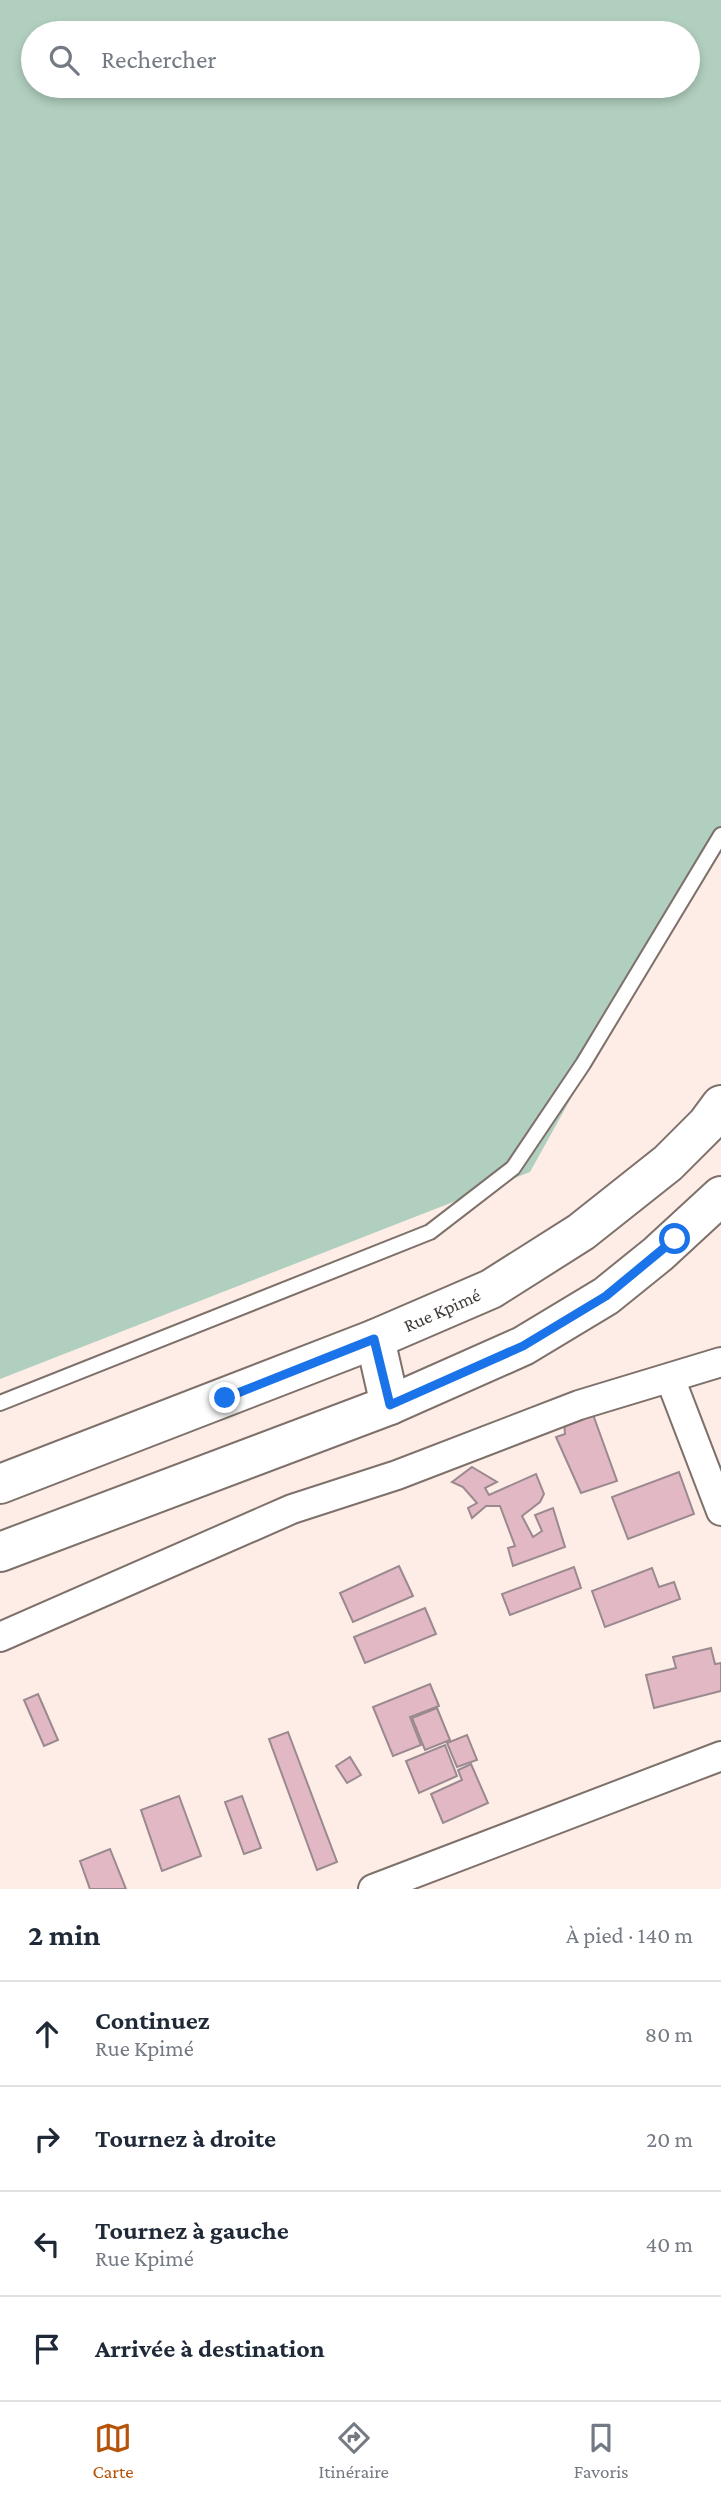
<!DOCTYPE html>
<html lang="fr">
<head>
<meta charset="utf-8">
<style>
	:root { --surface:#fff; --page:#f6f6f7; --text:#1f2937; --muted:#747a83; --line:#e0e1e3; --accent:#b45309 }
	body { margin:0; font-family:"Crimson Pro",serif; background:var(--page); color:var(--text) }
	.stop { position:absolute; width:21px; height:21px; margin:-16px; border:5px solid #1a73e8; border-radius:50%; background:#fff }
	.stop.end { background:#1a73e8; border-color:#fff; box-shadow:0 2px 7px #0008 }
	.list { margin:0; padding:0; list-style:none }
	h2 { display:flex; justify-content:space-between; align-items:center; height:91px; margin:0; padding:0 28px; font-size:30px }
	h2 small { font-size:23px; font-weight:400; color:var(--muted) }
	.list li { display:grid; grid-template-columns:46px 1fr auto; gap:21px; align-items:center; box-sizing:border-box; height:105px; padding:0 28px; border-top:2px solid var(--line) }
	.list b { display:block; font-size:26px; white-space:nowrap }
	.list p { margin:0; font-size:23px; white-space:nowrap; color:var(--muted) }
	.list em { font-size:23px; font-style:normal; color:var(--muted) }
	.icon { flex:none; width:38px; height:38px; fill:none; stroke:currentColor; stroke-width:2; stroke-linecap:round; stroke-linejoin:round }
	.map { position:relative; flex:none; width:721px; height:1889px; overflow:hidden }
	.search { position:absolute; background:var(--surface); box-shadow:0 4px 10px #0003; left:21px; right:21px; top:21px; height:77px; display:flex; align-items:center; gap:18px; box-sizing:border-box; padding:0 24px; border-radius:38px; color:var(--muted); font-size:26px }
	.sheet { height:511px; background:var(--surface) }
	nav { display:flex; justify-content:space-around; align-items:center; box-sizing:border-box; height:98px; border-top:2px solid var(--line); background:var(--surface); font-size:19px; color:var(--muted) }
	nav a { display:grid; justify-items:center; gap:4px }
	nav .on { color:var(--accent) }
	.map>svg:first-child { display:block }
	.green { fill:#b1cfbe; fill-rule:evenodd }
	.building { fill:#e1b8c4; stroke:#9a8a8f; stroke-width:2 }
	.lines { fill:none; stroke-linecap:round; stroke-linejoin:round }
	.service-casing { stroke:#7e706a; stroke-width:18 }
	.minor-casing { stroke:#7e706a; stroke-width:32 }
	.secondary-casing { stroke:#7e706a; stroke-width:42 }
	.service { stroke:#fff; stroke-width:14 }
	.minor { stroke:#fff; stroke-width:28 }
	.secondary { stroke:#fff; stroke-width:38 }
	.route { stroke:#1a73e8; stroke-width:9 }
	.labels { text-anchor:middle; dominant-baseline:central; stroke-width:5; stroke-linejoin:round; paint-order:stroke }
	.street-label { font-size:19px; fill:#3f3936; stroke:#fff }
</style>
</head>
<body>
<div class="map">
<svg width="721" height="1889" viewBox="0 0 721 1889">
	<rect width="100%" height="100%" fill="#fdede6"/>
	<path class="green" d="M0,0H721V828L530,1172L0,1379ZM33,33H688V86H33Z"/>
	<g class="building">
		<polygon points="591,1409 617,1481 581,1493 556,1437 565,1434 564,1422"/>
		<polygon points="472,1467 497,1482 485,1488 489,1495 536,1474 544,1494 540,1502 522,1516 533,1537 542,1531 535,1515 553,1508 565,1547 513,1566 508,1548 515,1546 500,1506 486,1506 472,1518 468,1508 477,1503 463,1487 452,1482"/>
		<polygon points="679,1472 694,1514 628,1539 612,1497"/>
		<polygon points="399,1566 413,1596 353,1622 340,1593"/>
		<polygon points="574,1567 581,1588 510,1615 502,1594"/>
		<polygon points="652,1568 659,1587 674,1582 680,1599 605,1627 592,1591"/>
		<polygon points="425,1608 436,1634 365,1663 354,1637"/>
		<polygon points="711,1648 715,1664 721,1663 721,1691 654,1708 646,1675 676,1668 673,1657"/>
		<polygon points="430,1684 439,1706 410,1717 421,1745 393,1756 373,1707"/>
		<polygon points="38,1694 58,1740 44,1746 24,1700"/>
		<polygon points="437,1708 450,1740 425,1750 412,1718"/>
		<polygon points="288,1732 337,1862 317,1870 269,1739"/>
		<polygon points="467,1735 477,1760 457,1767 447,1743"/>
		<polygon points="445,1745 457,1776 419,1793 406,1761"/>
		<polygon points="350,1757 361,1775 347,1783 336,1766"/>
		<polygon points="471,1764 488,1803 443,1823 431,1794 462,1780 458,1770"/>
		<polygon points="179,1796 201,1856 162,1871 141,1810"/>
		<polygon points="242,1796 261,1848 244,1854 225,1802"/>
		<polygon points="110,1849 126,1889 90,1889 80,1861"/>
	</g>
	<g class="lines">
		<g class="service-casing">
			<polyline id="service" points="0,1403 430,1232 513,1168 583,1064 721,835"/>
		</g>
		<g class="minor-casing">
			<g id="minor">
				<polyline points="670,1378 721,1511"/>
				<polyline points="0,1637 292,1509 397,1475 579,1405 721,1362"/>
				<polyline points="373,1889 721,1756"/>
			</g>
		</g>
		<g class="secondary-casing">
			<g id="secondary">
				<polyline points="375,1339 390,1405"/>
				<polyline points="0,1484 375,1339 491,1289 581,1232 668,1163 707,1124 721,1105"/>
				<polyline points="0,1552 390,1405 523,1346 606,1296 658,1254 721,1196"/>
			</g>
		</g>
		<use href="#service" class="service"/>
		<use href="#minor" class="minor"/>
		<use href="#secondary" class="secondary"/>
	</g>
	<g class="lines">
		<polyline class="route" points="225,1398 374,1339 390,1405 523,1346 606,1296 675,1239"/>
	</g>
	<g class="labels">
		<g class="street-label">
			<text transform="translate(442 1310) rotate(-24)">Rue Kpimé</text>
		</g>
	</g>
</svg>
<div class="stop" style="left:675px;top:1239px"></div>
<div class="stop end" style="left:225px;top:1398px"></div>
<div class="search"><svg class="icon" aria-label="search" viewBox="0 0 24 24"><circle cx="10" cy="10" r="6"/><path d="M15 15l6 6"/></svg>Rechercher</div>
</div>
<section class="sheet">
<h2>2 min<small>À pied · 140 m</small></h2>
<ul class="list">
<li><svg class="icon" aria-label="ahead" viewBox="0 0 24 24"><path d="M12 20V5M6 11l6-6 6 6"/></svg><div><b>Continuez</b><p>Rue Kpimé</p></div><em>80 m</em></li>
<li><svg class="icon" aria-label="right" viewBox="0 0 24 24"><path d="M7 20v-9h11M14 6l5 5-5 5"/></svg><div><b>Tournez à droite</b></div><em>20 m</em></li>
<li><svg class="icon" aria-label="left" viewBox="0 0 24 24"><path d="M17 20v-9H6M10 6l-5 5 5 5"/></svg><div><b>Tournez à gauche</b><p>Rue Kpimé</p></div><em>40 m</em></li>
<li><svg class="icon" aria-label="arrive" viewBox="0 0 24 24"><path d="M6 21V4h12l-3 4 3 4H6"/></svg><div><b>Arrivée à destination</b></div></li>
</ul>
</section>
<nav>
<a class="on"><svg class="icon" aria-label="map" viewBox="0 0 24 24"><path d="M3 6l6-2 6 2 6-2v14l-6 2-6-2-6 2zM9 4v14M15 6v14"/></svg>Carte</a>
<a><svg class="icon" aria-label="directions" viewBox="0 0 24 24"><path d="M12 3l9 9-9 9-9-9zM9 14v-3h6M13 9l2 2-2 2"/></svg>Itinéraire</a>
<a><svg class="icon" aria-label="saved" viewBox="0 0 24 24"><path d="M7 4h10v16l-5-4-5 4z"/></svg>Favoris</a>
</nav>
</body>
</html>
